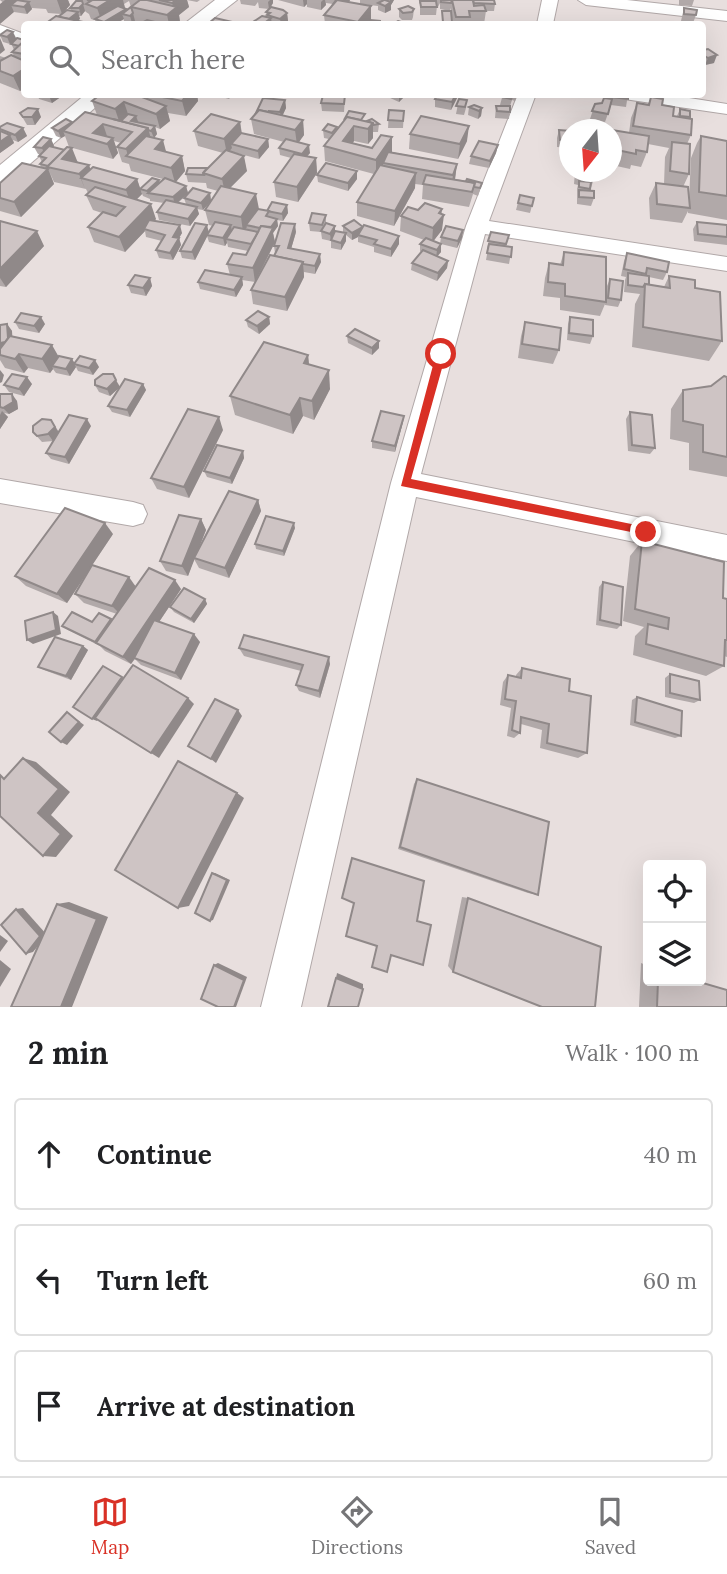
<!DOCTYPE html>
<html lang="en">
<head>
<meta charset="utf-8">
<style>
	:root { --surface:#fff; --page:#f6f6f6; --text:#202124; --muted:#757577; --line:#e0e0e0; --accent:#d93025 }
	body { margin:0; font-family:Lora,serif; background:var(--page); color:var(--text) }
	.controls { position:absolute; right:21px; bottom:21px; display:grid; overflow:hidden; border-radius:7px; box-shadow:0 7px 28px #0002 }
	.controls button { width:63px; height:63px; display:grid; place-items:center; padding:0; border:0; border-bottom:2px solid var(--line); background:var(--surface); color:var(--text); font:35px sans-serif }
	.compass { position:absolute; left:559px; top:119px; width:63px; height:63px; border-radius:50%; background:var(--surface); box-shadow:0 7px 28px #0002; rotate:197deg }
	.stop { position:absolute; width:21px; height:21px; margin:-16px; border:5px solid #d93025; border-radius:50%; background:#fff }
	.stop.end { background:#d93025; border-color:#fff; box-shadow:0 2px 7px #0008 }
	.list { margin:0; padding:0; list-style:none }
	h2 { display:flex; justify-content:space-between; align-items:center; height:91px; margin:0; padding:0 28px; font-size:30px }
	h2 small { font-size:23px; font-weight:400; color:var(--muted) }
	.list li { display:grid; grid-template-columns:46px 1fr auto; gap:21px; align-items:center; box-sizing:border-box; height:112px; margin:0 14px 14px; padding:0 14px; border:2px solid var(--line); border-radius:7px }
	.list b { display:block; font-size:26px; white-space:nowrap }
	.list em { font-size:23px; font-style:normal; color:var(--muted) }
	.icon { flex:none; width:38px; height:38px; fill:none; stroke:currentColor; stroke-width:2; stroke-linecap:round; stroke-linejoin:round }
	.map { position:relative; flex:none; width:727px; height:1007px; overflow:hidden }
	.search { position:absolute; background:var(--surface); box-shadow:0 7px 28px #0002; left:21px; right:21px; top:21px; height:77px; display:flex; align-items:center; gap:18px; box-sizing:border-box; padding:0 24px; border-radius:7px; color:var(--muted); font-size:26px }
	.sheet { height:469px; background:var(--surface) }
	nav { display:flex; justify-content:space-around; align-items:center; box-sizing:border-box; height:98px; border-top:2px solid var(--line); background:var(--surface); font-size:19px; color:var(--muted) }
	nav a { display:grid; justify-items:center; gap:4px }
	nav .on { color:var(--accent) }
	.map>svg:first-child { display:block }
	.lines { fill:none; stroke-linecap:round; stroke-linejoin:round }
	.minor-casing { stroke:#b1a8a8; stroke-width:2 }
	.tertiary-casing { stroke:#b1a8a8; stroke-width:2 }
	.minor { fill:#fff; fill-rule:evenodd }
	.tertiary { fill:#fff; fill-rule:evenodd }
	.wall { fill:#b1a9a9; fill-rule:evenodd }
	.shaded-wall { fill:#908989 }
	.building { fill:#cec4c4; stroke:#908989; stroke-width:2 }
	.route { fill:#d93025 }
</style>
</head>
<body>
<div class="map">
<svg width="727" height="1007" viewBox="0 0 727 1007">
	<rect width="100%" height="100%" fill="#e8dfde"/>
	<g class="lines">
		<g class="minor-casing">
			<g id="minor">
				<polygon points="542,0 558,0 553,24 537,24"/>
				<polygon points="578,0 627,0 727,11 727,21 586,5"/>
				<polygon points="0,25 24,34 24,44 0,36"/>
				<polygon points="518,94 536,94 489,221 727,257 727,271 485,234 421,474 727,535 727,561 416,497 301,1007 261,1007 391,483 466,226"/>
				<polygon points="616,94 664,94 727,104 727,114 624,99"/>
				<polygon points="0,479 133,502 143,505 147,514 143,523 133,526 0,503"/>
			</g>
		</g>
		<g class="tertiary-casing">
			<g id="tertiary">
				<polygon points="215,0 237,0 206,24 184,24"/>
				<polygon points="86,94 111,94 9,182 0,185 0,165"/>
			</g>
		</g>
		<use href="#minor" class="minor"/>
		<use href="#tertiary" class="tertiary"/>
	</g>
	<g class="wall">
		<path d="M0,0H68L70,5L64,12L71,10L70,8L82,1V0H200L197,2L187,0L189,7L179,15L180,22L177,24H140L142,23L135,21L132,23L124,22V19L115,24H97L95,20L91,19L89,14L86,12L85,11L81,16H79L80,19L58,17L61,14L48,13L46,9L32,8V9L27,14L14,12ZM129,1L131,7L127,10L125,9L124,4Z"/>
		<polygon points="240,0 273,0 273,3 270,9 287,13 288,21 283,24 272,24 267,17 266,12 269,9 259,8 258,2 255,6 241,4"/>
		<polygon points="278,0 349,0 349,2 371,6 371,20 380,24 325,24 324,15 333,4 326,3 326,5 321,10 307,7 307,4 304,7"/>
		<polygon points="360,0 394,0 391,5 391,10 385,13 378,10 378,6 360,4"/>
		<polygon points="419,0 494,0 495,4 494,11 486,11 484,24 453,24 452,18 452,24 442,24 442,11 451,11 451,8 450,11 440,9 440,3 438,7 437,6 436,15 420,15 420,4 419,3"/>
		<polygon points="679,0 694,0 692,6 679,5"/>
		<polygon points="684,8 696,15 693,23 681,21"/>
		<polygon points="399,9 414,9 413,17 412,20 402,20 399,17"/>
		<polygon points="0,35 16,39 24,40 24,88 20,91 0,83 0,56 6,58 14,56 12,52 14,50 11,43 10,44 3,42"/>
		<polygon points="703,50 714,63 705,65 703,64"/>
		<polygon points="37,94 65,94 52,103 39,99"/>
		<polygon points="136,94 197,94 198,101 186,116 168,113 170,121 160,129 155,127 157,134 154,138 166,152 182,156 185,171 176,182 186,186 188,193 178,203 186,204 184,198 210,193 211,201 203,210 197,209 199,214 190,226 159,220 157,212 164,203 150,201 150,199 143,196 140,189 159,180 160,183 163,179 131,171 129,164 122,162 117,147 121,143 114,141 118,153 113,159 69,147 65,136 61,138 56,136 52,128 72,122 72,123 97,115 92,101"/>
		<polygon points="222,94 233,94 229,99 222,97"/>
		<polygon points="388,94 407,94 399,102 388,97"/>
		<polygon points="459,94 451,110 435,107 435,99"/>
		<polygon points="503,94 518,94 515,101 512,100 510,106 509,119 495,118 496,106 506,106 500,105"/>
		<polygon points="610,94 628,94 626,107 611,105 605,122 590,119 595,104 602,103 609,99"/>
		<polygon points="345,95 344,112 322,111 321,103"/>
		<polygon points="651,97 662,105 673,116 677,116 680,109 690,117 691,135 687,144 689,174 683,187 689,199 691,158 697,143 701,136 727,141 727,220 688,213 688,211 682,223 650,219 649,198 656,183 664,184 665,157 669,148 648,144 647,152 641,167 631,165 630,169 612,165 612,130 629,133 631,118 637,103 648,105"/>
		<polygon points="459,99 466,108 464,115 456,114"/>
		<polygon points="285,100 286,108 282,116 303,120 304,135 298,142 310,153 307,156 316,158 317,173 298,202 276,197 274,182 291,158 280,155 279,148 284,142 254,134 251,119"/>
		<polygon points="469,107 482,108 481,116 478,119 468,115"/>
		<polygon points="389,110 404,111 403,128 388,128"/>
		<polygon points="20,113 41,117 35,125 27,125"/>
		<polygon points="365,121 379,124 378,132 373,132 373,138 368,144 354,141 353,143 392,152 457,164 455,179 482,183 478,196 473,194 469,207 422,199 423,185 415,184 415,188 394,226 357,216 357,202 374,174 325,161 324,146 329,139 324,138 323,130 337,129"/>
		<polygon points="240,122 242,133 268,139 269,147 259,159 233,152 247,171 230,188 258,209 267,211 287,205 288,213 283,221 277,220 278,226 273,233 275,242 261,271 274,256 275,253 274,246 296,232 291,249 321,262 315,274 304,272 304,277 287,311 253,304 251,290 255,282 242,280 243,285 236,297 200,289 198,282 230,275 227,264 246,255 248,251 228,247 227,242 225,246 209,242 207,236 195,260 182,258 180,251 209,232 213,226 209,225 205,210 218,191 207,188 206,183 188,182 186,174 207,169 223,153 198,146 194,131"/>
		<polygon points="0,127 23,128 27,136 18,142 13,140 14,143 0,153"/>
		<polygon points="559,130 570,131 570,148 557,147 557,138"/>
		<polygon points="410,134 467,141 458,159 409,149"/>
		<polygon points="51,139 54,146 53,147 78,162 89,165 90,169 137,179 142,194 136,200 156,219 154,221 182,233 179,238 181,245 173,260 159,258 156,250 162,241 146,237 145,231 125,252 94,242 88,227 102,213 93,210 86,195 88,193 86,189 54,182 50,173 54,184 21,217 0,211 0,183 41,168 40,164 42,162 39,156 41,155 38,154 34,147"/>
		<polygon points="498,145 496,153 489,168 469,164 471,156"/>
		<polygon points="357,171 357,179 348,191 318,182 317,175"/>
		<polygon points="575,172 596,172 590,191 594,198 591,206 577,204 577,189 578,185 574,184"/>
		<polygon points="520,195 534,198 530,213 516,210"/>
		<polygon points="418,210 442,214 442,230 433,241 440,244 441,237 463,230 462,238 457,248 441,244 441,252 437,256 448,261 447,268 437,281 411,270 412,263 421,252 420,251 420,244 424,240 400,231 401,216"/>
		<polygon points="326,215 326,223 335,232 343,233 343,226 363,227 399,236 399,244 391,257 374,252 374,247 358,242 358,237 352,240 346,235 346,241 341,250 331,248 331,241 322,239 321,232 310,231 309,223"/>
		<polygon points="0,221 44,246 6,287 0,286"/>
		<polygon points="697,222 727,225 727,245 694,241 693,229"/>
		<polygon points="491,232 509,235 506,246 512,247 509,264 486,260 488,249 487,248"/>
		<polygon points="564,252 606,295 607,286 610,279 621,300 618,307 605,305 605,304 600,316 560,310 560,298 543,296 545,278 549,263 560,265"/>
		<polygon points="627,253 667,272 663,280 649,277 649,285 664,287 669,276 695,288 722,341 709,361 632,347 635,304 640,294 624,292 625,280 626,277 621,276 624,261"/>
		<polygon points="150,278 152,286 146,296 131,293 128,285"/>
		<polygon points="269,317 270,324 259,334 248,327 246,320"/>
		<polygon points="570,317 593,336 590,344 567,340 568,324"/>
		<polygon points="15,322 45,324 39,333 19,329"/>
		<polygon points="525,322 559,350 553,364 518,358 521,336"/>
		<polygon points="7,324 12,331 12,336 75,363 99,367 93,375 78,371 76,367 70,376 56,373 53,369 50,373 28,368 24,373 5,368 0,360 0,325"/>
		<polygon points="347,336 379,348 372,355 348,343"/>
		<polygon points="308,355 309,364 330,389 314,420 303,416 293,434 235,415 230,396"/>
		<polygon points="727,377 727,477 689,470 689,443 670,439 671,409 683,390 711,386"/>
		<polygon points="32,384 24,396 9,392 4,385"/>
		<polygon points="143,384 146,390 130,417 112,412 108,406"/>
		<polygon points="95,385 120,387 110,396 99,392"/>
		<polygon points="0,394 17,401 18,409 9,414 4,413 8,417 0,429"/>
		<polygon points="630,412 655,448 650,454 628,451 626,419"/>
		<polygon points="404,416 403,422 395,452 372,448 372,441"/>
		<polygon points="51,420 59,432 91,426 69,464 51,459 46,453 56,437 53,441 42,442 33,432"/>
		<polygon points="223,430 189,498 157,489 151,478"/>
		<polygon points="243,451 244,458 232,484 207,477 204,471"/>
		<polygon points="258,500 261,511 229,578 199,568 194,559 188,576 166,571 160,561 201,519 206,530 197,552"/>
		<polygon points="295,528 284,556 256,549 255,544"/>
		<polygon points="113,534 92,565 136,586 181,589 159,622 200,642 181,680 141,665 135,659 131,664 105,651 100,646 68,630 62,626 112,620 117,614 84,603 75,594 89,570 67,603 26,586 15,576"/>
		<polygon points="642,541 723,598 727,599 727,657 724,656 724,666 706,676 633,655 635,636 644,627 623,621 630,556"/>
		<polygon points="603,582 621,625 617,629 596,625 599,587"/>
		<polygon points="205,599 207,604 194,623 174,612 170,607"/>
		<polygon points="83,646 88,650 71,680 44,670 38,667"/>
		<polygon points="239,648 330,664 320,698 299,691 296,685 301,671 244,656"/>
		<polygon points="522,668 569,691 587,753 578,758 540,748 542,730 521,724 520,733 514,738 507,736 511,708 500,705 503,682 508,675 516,677 516,675"/>
		<polygon points="670,674 700,700 694,703 665,697 665,678"/>
		<polygon points="637,697 681,736 675,738 630,725 632,700"/>
		<polygon points="417,779 538,895 528,893 398,849 414,784"/>
		<polygon points="462,897 468,898 453,972 448,966"/>
		<polygon points="641,963 648,966 648,981 697,981 727,1007 639,1007"/>
	</g>
	<g class="shaded-wall">
		<polygon points="5,0 16,0 18,6 11,5 14,12 0,24 0,4"/>
		<polygon points="57,0 68,0 70,5 62,14"/>
		<polygon points="110,0 123,0 125,8 102,22 97,8"/>
		<polygon points="176,0 187,0 189,7 179,15 180,22 177,24 169,24 167,15 174,10 172,3"/>
		<polygon points="270,0 273,0 273,3 269,9 268,2"/>
		<polygon points="303,0 307,0 307,4 304,7"/>
		<polygon points="323,0 325,0 326,5 321,10 321,2"/>
		<polygon points="390,0 394,0 391,5 391,10 385,13 385,6 390,3"/>
		<polygon points="29,2 32,9 27,14 24,7"/>
		<polygon points="83,4 85,11 81,16 79,8"/>
		<polygon points="371,6 371,21 368,24 358,24 358,22"/>
		<polygon points="126,9 128,15 122,14 124,19 115,24 104,24 104,22"/>
		<polygon points="78,12 80,19 74,24 69,19"/>
		<polygon points="133,13 135,21 132,23 130,16"/>
		<polygon points="287,13 288,21 283,24 281,24 280,19"/>
		<polygon points="271,18 272,24 263,24"/>
		<polygon points="13,32 17,40 10,44 7,37"/>
		<polygon points="0,38 5,50 0,54"/>
		<polygon points="717,55 714,63 705,65 708,58"/>
		<polygon points="21,71 24,79 24,88 20,91 13,76"/>
		<polygon points="51,94 65,94 52,103 49,96"/>
		<polygon points="188,94 197,94 198,101 186,116 182,101"/>
		<polygon points="399,94 407,94 399,102"/>
		<polygon points="456,94 459,94 451,110 452,102"/>
		<polygon points="285,100 286,108 281,119 280,112"/>
		<polygon points="124,102 129,117 120,124 115,109"/>
		<polygon points="166,106 170,121 160,129 156,114"/>
		<polygon points="482,108 481,116 478,119 479,111"/>
		<polygon points="38,109 41,117 35,125 32,117"/>
		<polygon points="136,116 139,124 131,121"/>
		<polygon points="303,120 304,135 297,145 295,130"/>
		<polygon points="72,122 75,130 63,131 65,136 61,138 58,131"/>
		<polygon points="240,122 242,137 231,144 232,148 227,154 224,139"/>
		<polygon points="373,123 373,138 368,144 368,129"/>
		<polygon points="103,124 108,139 93,133"/>
		<polygon points="155,126 157,134 154,138 151,131"/>
		<polygon points="354,126 354,141 346,152 343,141"/>
		<polygon points="469,126 467,141 458,159 460,144"/>
		<polygon points="23,128 27,136 18,142 15,135"/>
		<polygon points="148,128 152,143 128,156 126,149"/>
		<polygon points="10,135 14,143 0,153 0,142"/>
		<polygon points="392,137 392,152 383,163 383,165 376,175 376,160"/>
		<polygon points="113,138 118,153 113,159 107,144"/>
		<polygon points="51,139 54,146 45,156 42,148"/>
		<polygon points="268,139 269,147 259,159 258,151"/>
		<polygon points="163,140 167,155 155,149"/>
		<polygon points="309,145 310,153 303,161 302,154"/>
		<polygon points="498,145 496,153 489,168 490,161"/>
		<polygon points="72,148 78,163 53,168"/>
		<polygon points="182,156 185,171 175,183 171,168"/>
		<polygon points="244,156 247,171 225,193 222,179"/>
		<polygon points="316,158 317,173 298,202 297,187"/>
		<polygon points="457,164 455,179 451,190 453,175"/>
		<polygon points="89,165 94,180 81,178 85,189 79,174"/>
		<polygon points="48,169 54,184 21,217 14,202"/>
		<polygon points="357,171 357,179 348,191 348,183"/>
		<polygon points="416,173 415,188 394,226 395,211"/>
		<polygon points="137,179 142,194 131,205 126,190"/>
		<polygon points="159,180 161,188 148,193 150,199 147,191"/>
		<polygon points="186,186 188,193 175,205 173,197"/>
		<polygon points="210,193 211,201 203,210 201,203"/>
		<polygon points="256,194 259,209 246,225 247,227 243,232 241,217"/>
		<polygon points="151,204 156,219 146,230 144,229 145,231 125,252 119,237"/>
		<polygon points="287,205 288,213 283,221 282,214"/>
		<polygon points="197,207 199,214 190,226 188,219"/>
		<polygon points="442,209 441,217 444,215 442,230 432,243 433,228 439,213"/>
		<polygon points="277,219 278,226 273,233 275,242 255,282 253,268 269,230"/>
		<polygon points="295,224 296,232 289,256 288,248"/>
		<polygon points="180,225 182,233 179,238 181,245 173,260 170,253 173,237"/>
		<polygon points="207,225 209,233 195,260 192,252"/>
		<polygon points="231,225 232,233 226,239 227,243 225,246 223,238"/>
		<polygon points="335,226 335,233 331,241 330,234"/>
		<polygon points="363,227 358,235 358,237 352,240 352,233"/>
		<polygon points="463,230 462,238 457,248 458,241"/>
		<polygon points="37,231 44,246 6,287 0,278 0,269"/>
		<polygon points="346,233 346,241 341,250 341,243"/>
		<polygon points="399,236 399,244 391,257 391,249"/>
		<polygon points="441,244 441,252 436,258 437,250"/>
		<polygon points="320,254 321,262 315,274 315,266"/>
		<polygon points="448,261 447,268 437,281 438,273"/>
		<polygon points="303,262 304,277 287,311 285,297"/>
		<polygon points="242,277 243,285 236,297 234,290"/>
		<polygon points="150,278 152,286 146,296 143,288"/>
		<polygon points="41,317 45,324 39,333 34,326"/>
		<polygon points="269,317 270,324 259,334 257,326"/>
		<polygon points="7,324 12,331 13,348 0,350 0,343"/>
		<polygon points="379,341 379,348 372,355 372,348"/>
		<polygon points="52,345 60,359 52,366 53,369 50,373 42,359"/>
		<polygon points="19,354 28,368 24,373 15,359"/>
		<polygon points="308,355 310,375 304,363"/>
		<polygon points="72,359 76,365 74,364 76,367 70,376 66,369"/>
		<polygon points="95,360 99,367 93,375 89,368"/>
		<polygon points="0,370 4,375 2,382 0,383"/>
		<polygon points="329,370 330,389 314,420 312,401"/>
		<polygon points="27,377 32,384 24,396 19,389"/>
		<polygon points="116,380 120,387 110,396 107,389"/>
		<polygon points="143,384 146,390 130,417 127,410"/>
		<polygon points="12,394 17,401 18,409 9,414 3,408"/>
		<polygon points="300,398 303,416 293,434 290,415"/>
		<polygon points="2,411 8,417 0,429 0,415"/>
		<polygon points="404,416 403,422 395,452 395,446"/>
		<polygon points="219,417 223,430 189,498 184,487"/>
		<polygon points="87,419 91,426 69,464 65,457"/>
		<polygon points="51,420 59,433 53,441 48,434"/>
		<polygon points="243,451 244,458 232,484 230,478"/>
		<polygon points="258,500 261,511 229,578 225,568"/>
		<polygon points="201,519 206,530 188,576 182,566"/>
		<polygon points="105,523 113,534 67,603 57,594"/>
		<polygon points="294,523 295,528 284,556 283,551"/>
		<polygon points="129,577 136,587 121,615 112,606"/>
		<polygon points="175,580 181,589 131,664 123,657"/>
		<polygon points="205,599 207,604 194,623 191,619"/>
		<polygon points="53,612 58,616 61,634 33,644 27,640"/>
		<polygon points="111,619 115,623 96,643 100,646 95,642"/>
		<polygon points="194,634 200,642 181,680 175,673"/>
		<polygon points="83,646 88,650 71,680 66,676"/>
		<polygon points="329,657 330,664 320,698 319,691"/>
		<polygon points="122,677 126,680 97,721 92,719"/>
		<polygon points="188,698 194,704 159,758 151,753"/>
		<polygon points="238,710 242,716 216,763 211,759"/>
		<polygon points="67,712 84,725 67,745 61,742"/>
		<polygon points="23,758 36,762 70,792 51,815 73,836 56,857 43,856 38,813"/>
		<polygon points="237,793 244,798 189,906 178,908"/>
		<polygon points="212,873 215,873 230,880 213,920 210,921"/>
		<polygon points="69,902 108,917 72,1007 61,1007 57,904"/>
		<polygon points="23,908 47,935 33,952 26,954 16,909"/>
		<polygon points="0,935 8,941 0,952"/>
		<polygon points="0,960 11,969 0,987"/>
		<polygon points="218,963 247,977 236,1007 234,1007 214,965"/>
		<polygon points="337,973 363,984 363,989 336,978"/>
	</g>
	<g class="building">
		<polygon points="17,0 29,2 24,7 11,5"/>
		<polygon points="87,0 110,0 97,8 86,4 91,1"/>
		<polygon points="140,0 147,0 177,7 167,15 131,7"/>
		<polygon points="159,0 176,0 172,3"/>
		<polygon points="336,0 349,0 348,2 337,0 332,6"/>
		<polygon points="337,0 371,6 358,22 324,15"/>
		<polygon points="384,0 385,0 391,2 385,6 378,3"/>
		<polygon points="441,0 452,0 451,3 441,2"/>
		<polygon points="452,0 473,0 474,6 484,5 486,11 469,11 470,17 456,17"/>
		<polygon points="473,0 494,0 495,4 474,3"/>
		<polygon points="76,1 82,1 83,4 79,8 70,8"/>
		<polygon points="420,1 436,1 437,7 421,7"/>
		<polygon points="118,6 126,9 104,22 95,19"/>
		<polygon points="408,6 414,9 412,12 403,13 399,9"/>
		<polygon points="131,7 133,13 130,16 122,14"/>
		<polygon points="271,7 283,10 287,13 280,19 267,15 270,13 266,12"/>
		<polygon points="684,8 697,10 696,15 684,14"/>
		<polygon points="67,10 78,12 69,19 58,17"/>
		<polygon points="442,11 451,11 452,22 443,22"/>
		<polygon points="56,16 83,22 80,24 45,24"/>
		<polygon points="262,16 271,18 263,24 250,24"/>
		<polygon points="215,18 237,23 235,24 208,24"/>
		<polygon points="147,20 159,23 157,24 140,24"/>
		<polygon points="370,20 380,21 380,24 369,23"/>
		<polygon points="398,21 407,24 393,24"/>
		<polygon points="7,30 13,32 7,37 0,35"/>
		<polygon points="17,38 24,40 24,41 19,46 11,44"/>
		<polygon points="24,41 24,54 12,52"/>
		<polygon points="708,49 717,55 708,58 703,55 703,50"/>
		<polygon points="11,55 22,60 24,59 24,73 21,71 13,76 0,71 0,61"/>
		<polygon points="101,94 134,94 166,106 156,114 124,102 115,109 92,101"/>
		<polygon points="147,94 188,94 182,101"/>
		<polygon points="438,94 456,94 452,102 435,99"/>
		<polygon points="503,94 513,94 513,95 511,99 502,97"/>
		<polygon points="611,94 628,94 628,99 611,97"/>
		<polygon points="323,95 345,95 344,104 321,103"/>
		<polygon points="651,97 663,99 662,105 674,107 673,116 692,119 691,135 633,126 637,103 649,105"/>
		<polygon points="263,98 285,100 280,112 269,111 269,112 259,110 255,115"/>
		<polygon points="604,98 612,99 608,114 592,111 595,104 602,103"/>
		<polygon points="459,99 467,100 465,107 456,106"/>
		<polygon points="474,105 482,108 479,111 469,107"/>
		<polygon points="496,106 510,106 510,112 497,111"/>
		<polygon points="28,108 38,109 32,117 23,117 20,113"/>
		<polygon points="680,109 690,111 690,117 680,116"/>
		<polygon points="259,110 303,120 295,130 251,119"/>
		<polygon points="389,110 404,111 403,121 388,120"/>
		<polygon points="349,111 365,114 361,120 347,117 344,120"/>
		<polygon points="85,112 148,128 126,149 117,147 132,132 103,124 93,133 113,138 107,144 63,131"/>
		<polygon points="128,114 136,116 131,121 155,126 151,131 148,130 148,128 113,119 121,121"/>
		<polygon points="211,114 240,122 224,139 194,131"/>
		<polygon points="421,116 469,126 460,144 410,134"/>
		<polygon points="347,117 373,123 368,129 354,126 343,141 372,148 381,135 392,137 376,160 324,146"/>
		<polygon points="66,119 72,122 58,131 52,128"/>
		<polygon points="372,119 379,124 373,125 373,123 367,121"/>
		<polygon points="7,123 23,128 15,135 0,129 0,127"/>
		<polygon points="328,124 337,127 332,133 323,130"/>
		<polygon points="559,130 570,131 570,140 560,140"/>
		<polygon points="612,130 649,136 647,152 636,150 636,154 612,149"/>
		<polygon points="0,131 10,135 0,142"/>
		<polygon points="241,133 268,139 258,151 231,144"/>
		<polygon points="146,136 163,140 155,149 182,156 171,168 126,156"/>
		<polygon points="701,136 727,141 727,196 699,192"/>
		<polygon points="43,137 51,139 42,148 34,147"/>
		<polygon points="286,139 309,145 302,154 279,148"/>
		<polygon points="479,141 498,145 490,161 471,156"/>
		<polygon points="672,142 690,144 689,174 670,171"/>
		<polygon points="49,146 65,150 48,166 40,164 46,158 39,156"/>
		<polygon points="67,147 72,148 62,159 89,165 79,174 47,167"/>
		<polygon points="226,150 244,156 222,179 203,173"/>
		<polygon points="388,152 457,164 453,175 383,163"/>
		<polygon points="294,154 316,158 297,187 274,182"/>
		<polygon points="22,163 48,169 14,202 0,198 0,183"/>
		<polygon points="326,163 357,171 348,183 317,175"/>
		<polygon points="380,165 416,173 395,211 357,202"/>
		<polygon points="93,167 137,179 126,190 81,178"/>
		<polygon points="188,168 207,168 203,173 204,175 186,174"/>
		<polygon points="426,175 475,183 472,192 423,184"/>
		<polygon points="152,178 159,180 147,191 140,189"/>
		<polygon points="165,178 186,186 173,197 148,193"/>
		<polygon points="467,179 482,183 480,188 474,187 475,183 466,181"/>
		<polygon points="579,181 591,182 590,189 579,187"/>
		<polygon points="656,183 688,187 690,208 657,204"/>
		<polygon points="221,186 256,194 241,217 205,210"/>
		<polygon points="95,187 151,204 119,237 88,227 103,212 116,216 125,207 86,195"/>
		<polygon points="193,188 210,193 201,203 184,198"/>
		<polygon points="579,190 594,191 594,198 579,197"/>
		<polygon points="520,195 534,198 532,206 518,203"/>
		<polygon points="166,200 197,207 188,219 157,212"/>
		<polygon points="272,202 287,205 282,214 267,211"/>
		<polygon points="425,203 442,209 439,213 444,215 433,228 401,216 408,207 418,210"/>
		<polygon points="258,209 269,211 266,216 277,219 271,227 261,226 260,228 246,225"/>
		<polygon points="312,213 326,215 322,225 309,223"/>
		<polygon points="149,220 180,225 173,237 179,238 170,253 156,250 165,235 144,229"/>
		<polygon points="354,220 363,227 352,233 343,226"/>
		<polygon points="0,221 37,231 0,269"/>
		<polygon points="215,222 231,225 223,238 207,235"/>
		<polygon points="697,222 727,225 727,237 698,234"/>
		<polygon points="195,223 207,225 192,252 180,251"/>
		<polygon points="281,223 295,224 288,248 320,254 315,266 303,264 303,262 274,256 279,246 274,246"/>
		<polygon points="326,223 335,226 330,234 321,231"/>
		<polygon points="364,225 399,236 391,249 374,244 377,240 358,235"/>
		<polygon points="261,226 273,228 253,268 227,264 233,253 246,255"/>
		<polygon points="446,226 463,230 458,241 441,237"/>
		<polygon points="234,227 258,232 251,244 226,239"/>
		<polygon points="335,231 346,233 341,243 331,240"/>
		<polygon points="491,232 509,235 506,244 488,241"/>
		<polygon points="426,238 441,244 437,250 420,244"/>
		<polygon points="489,244 512,247 511,257 487,253"/>
		<polygon points="423,250 448,261 438,273 412,263"/>
		<polygon points="564,252 606,257 606,302 565,296 565,284 548,282 549,263 563,265"/>
		<polygon points="627,253 669,262 667,272 647,268 646,274 624,269"/>
		<polygon points="270,255 303,262 285,297 251,290"/>
		<polygon points="205,270 242,277 234,290 198,282"/>
		<polygon points="628,273 649,276 649,285 645,284 643,287 628,285"/>
		<polygon points="135,275 150,278 143,288 128,285"/>
		<polygon points="669,276 695,280 695,288 720,292 722,341 643,327 645,284 670,288"/>
		<polygon points="610,279 623,281 621,300 608,298"/>
		<polygon points="258,311 269,317 257,326 246,320"/>
		<polygon points="21,313 41,317 34,326 15,322"/>
		<polygon points="570,317 593,320 593,336 569,333"/>
		<polygon points="525,322 561,328 559,350 522,344"/>
		<polygon points="7,324 8,338 5,342 0,343 0,325"/>
		<polygon points="355,329 379,341 372,348 347,336"/>
		<polygon points="10,336 52,345 42,359 19,354 15,359 0,355 0,349"/>
		<polygon points="264,342 308,355 304,363 329,370 312,401 300,398 290,415 230,396"/>
		<polygon points="59,356 72,359 66,369 52,366"/>
		<polygon points="80,356 95,360 89,368 74,364"/>
		<polygon points="12,374 27,377 19,389 4,385"/>
		<polygon points="103,374 113,374 116,380 107,389 95,385 95,380"/>
		<polygon points="724,376 727,377 727,457 703,452 703,425 683,421 683,390 711,386"/>
		<polygon points="125,379 143,384 127,410 108,406"/>
		<polygon points="0,394 12,394 13,402 3,408 0,407"/>
		<polygon points="188,409 219,417 184,487 151,478"/>
		<polygon points="381,411 404,416 395,446 372,441"/>
		<polygon points="630,412 652,415 655,448 632,445"/>
		<polygon points="69,415 87,419 65,457 46,453"/>
		<polygon points="42,419 51,420 55,427 48,434 37,436 33,432 33,426"/>
		<polygon points="217,445 243,451 230,478 204,471"/>
		<polygon points="229,491 258,500 225,568 194,558"/>
		<polygon points="65,508 105,523 57,594 15,576"/>
		<polygon points="179,515 201,519 182,566 160,561"/>
		<polygon points="266,516 294,523 283,551 255,544"/>
		<polygon points="642,541 724,562 723,598 727,599 727,640 725,640 724,666 646,644 648,624 668,629 669,618 635,609"/>
		<polygon points="92,565 129,577 112,606 75,594"/>
		<polygon points="149,568 175,580 123,657 96,643"/>
		<polygon points="603,582 623,587 621,625 600,620"/>
		<polygon points="184,588 205,599 191,619 170,607"/>
		<polygon points="53,612 56,630 27,640 25,621"/>
		<polygon points="72,612 92,622 99,613 111,619 95,642 62,626"/>
		<polygon points="154,620 194,634 175,673 134,658"/>
		<polygon points="244,635 329,657 319,691 296,685 303,665 239,648"/>
		<polygon points="55,637 83,646 66,676 38,667"/>
		<polygon points="133,665 188,698 151,753 95,718"/>
		<polygon points="103,666 122,677 92,719 73,707"/>
		<polygon points="522,668 570,679 569,691 591,696 587,753 547,743 549,724 521,717 520,733 512,730 516,701 505,699 508,675 521,678"/>
		<polygon points="670,674 699,681 700,700 670,693"/>
		<polygon points="637,697 682,711 681,736 635,722"/>
		<polygon points="215,699 238,710 211,759 188,746"/>
		<polygon points="67,712 79,722 61,742 49,732"/>
		<polygon points="23,758 59,789 38,813 61,834 43,856 0,816 0,775 4,779"/>
		<polygon points="178,761 237,793 178,908 115,870"/>
		<polygon points="417,779 549,822 538,895 400,847"/>
		<polygon points="352,858 424,881 417,921 431,925 423,965 391,955 387,972 372,967 377,946 346,936 354,903 342,898"/>
		<polygon points="212,873 227,880 210,921 195,913"/>
		<polygon points="468,898 601,947 595,1007 542,1007 453,972"/>
		<polygon points="57,904 97,919 61,1007 11,1007"/>
		<polygon points="16,909 40,936 26,954 1,925"/>
		<polygon points="214,965 244,980 234,1007 218,1007 201,999"/>
		<polygon points="336,978 363,989 358,1007 328,1007"/>
		<polygon points="658,981 696,981 727,990 727,1007 657,1007"/>
	</g>
	<polygon class="route" points="441,351 446,354 411,479 646,527 651,528 651,536 401,486 436,354"/>
</svg>
<div class="controls">
<button><svg class="icon" aria-label="locate" viewBox="0 0 24 24"><circle cx="12" cy="12" r="6"/><path d="M12 2v4M12 18v4M2 12h4M18 12h4"/></svg></button>
<button><svg class="icon" aria-label="layers" viewBox="0 0 24 24"><path d="M12 4l9 5-9 5-9-5zM3 14l9 5 9-5"/></svg></button>
</div>
<svg class="compass" viewBox="-18 -18 36 36"><path d="M0-13l5 13h-10z" fill="#e53935"/><path d="M0 13l5-13h-10z" fill="#757577"/></svg>
<div class="stop" style="left:441px;top:354px"></div>
<div class="stop end" style="left:646px;top:532px"></div>
<div class="search"><svg class="icon" aria-label="search" viewBox="0 0 24 24"><circle cx="10" cy="10" r="6"/><path d="M15 15l6 6"/></svg>Search here</div>
</div>
<section class="sheet">
<h2>2 min<small>Walk · 100 m</small></h2>
<ul class="list">
<li><svg class="icon" aria-label="ahead" viewBox="0 0 24 24"><path d="M12 20V5M6 11l6-6 6 6"/></svg><div><b>Continue</b></div><em>40 m</em></li>
<li><svg class="icon" aria-label="left" viewBox="0 0 24 24"><path d="M17 20v-9H6M10 6l-5 5 5 5"/></svg><div><b>Turn left</b></div><em>60 m</em></li>
<li><svg class="icon" aria-label="arrive" viewBox="0 0 24 24"><path d="M6 21V4h12l-3 4 3 4H6"/></svg><div><b>Arrive at destination</b></div></li>
</ul>
</section>
<nav>
<a class="on"><svg class="icon" aria-label="map" viewBox="0 0 24 24"><path d="M3 6l6-2 6 2 6-2v14l-6 2-6-2-6 2zM9 4v14M15 6v14"/></svg>Map</a>
<a><svg class="icon" aria-label="directions" viewBox="0 0 24 24"><path d="M12 3l9 9-9 9-9-9zM9 14v-3h6M13 9l2 2-2 2"/></svg>Directions</a>
<a><svg class="icon" aria-label="saved" viewBox="0 0 24 24"><path d="M7 4h10v16l-5-4-5 4z"/></svg>Saved</a>
</nav>
</body>
</html>
